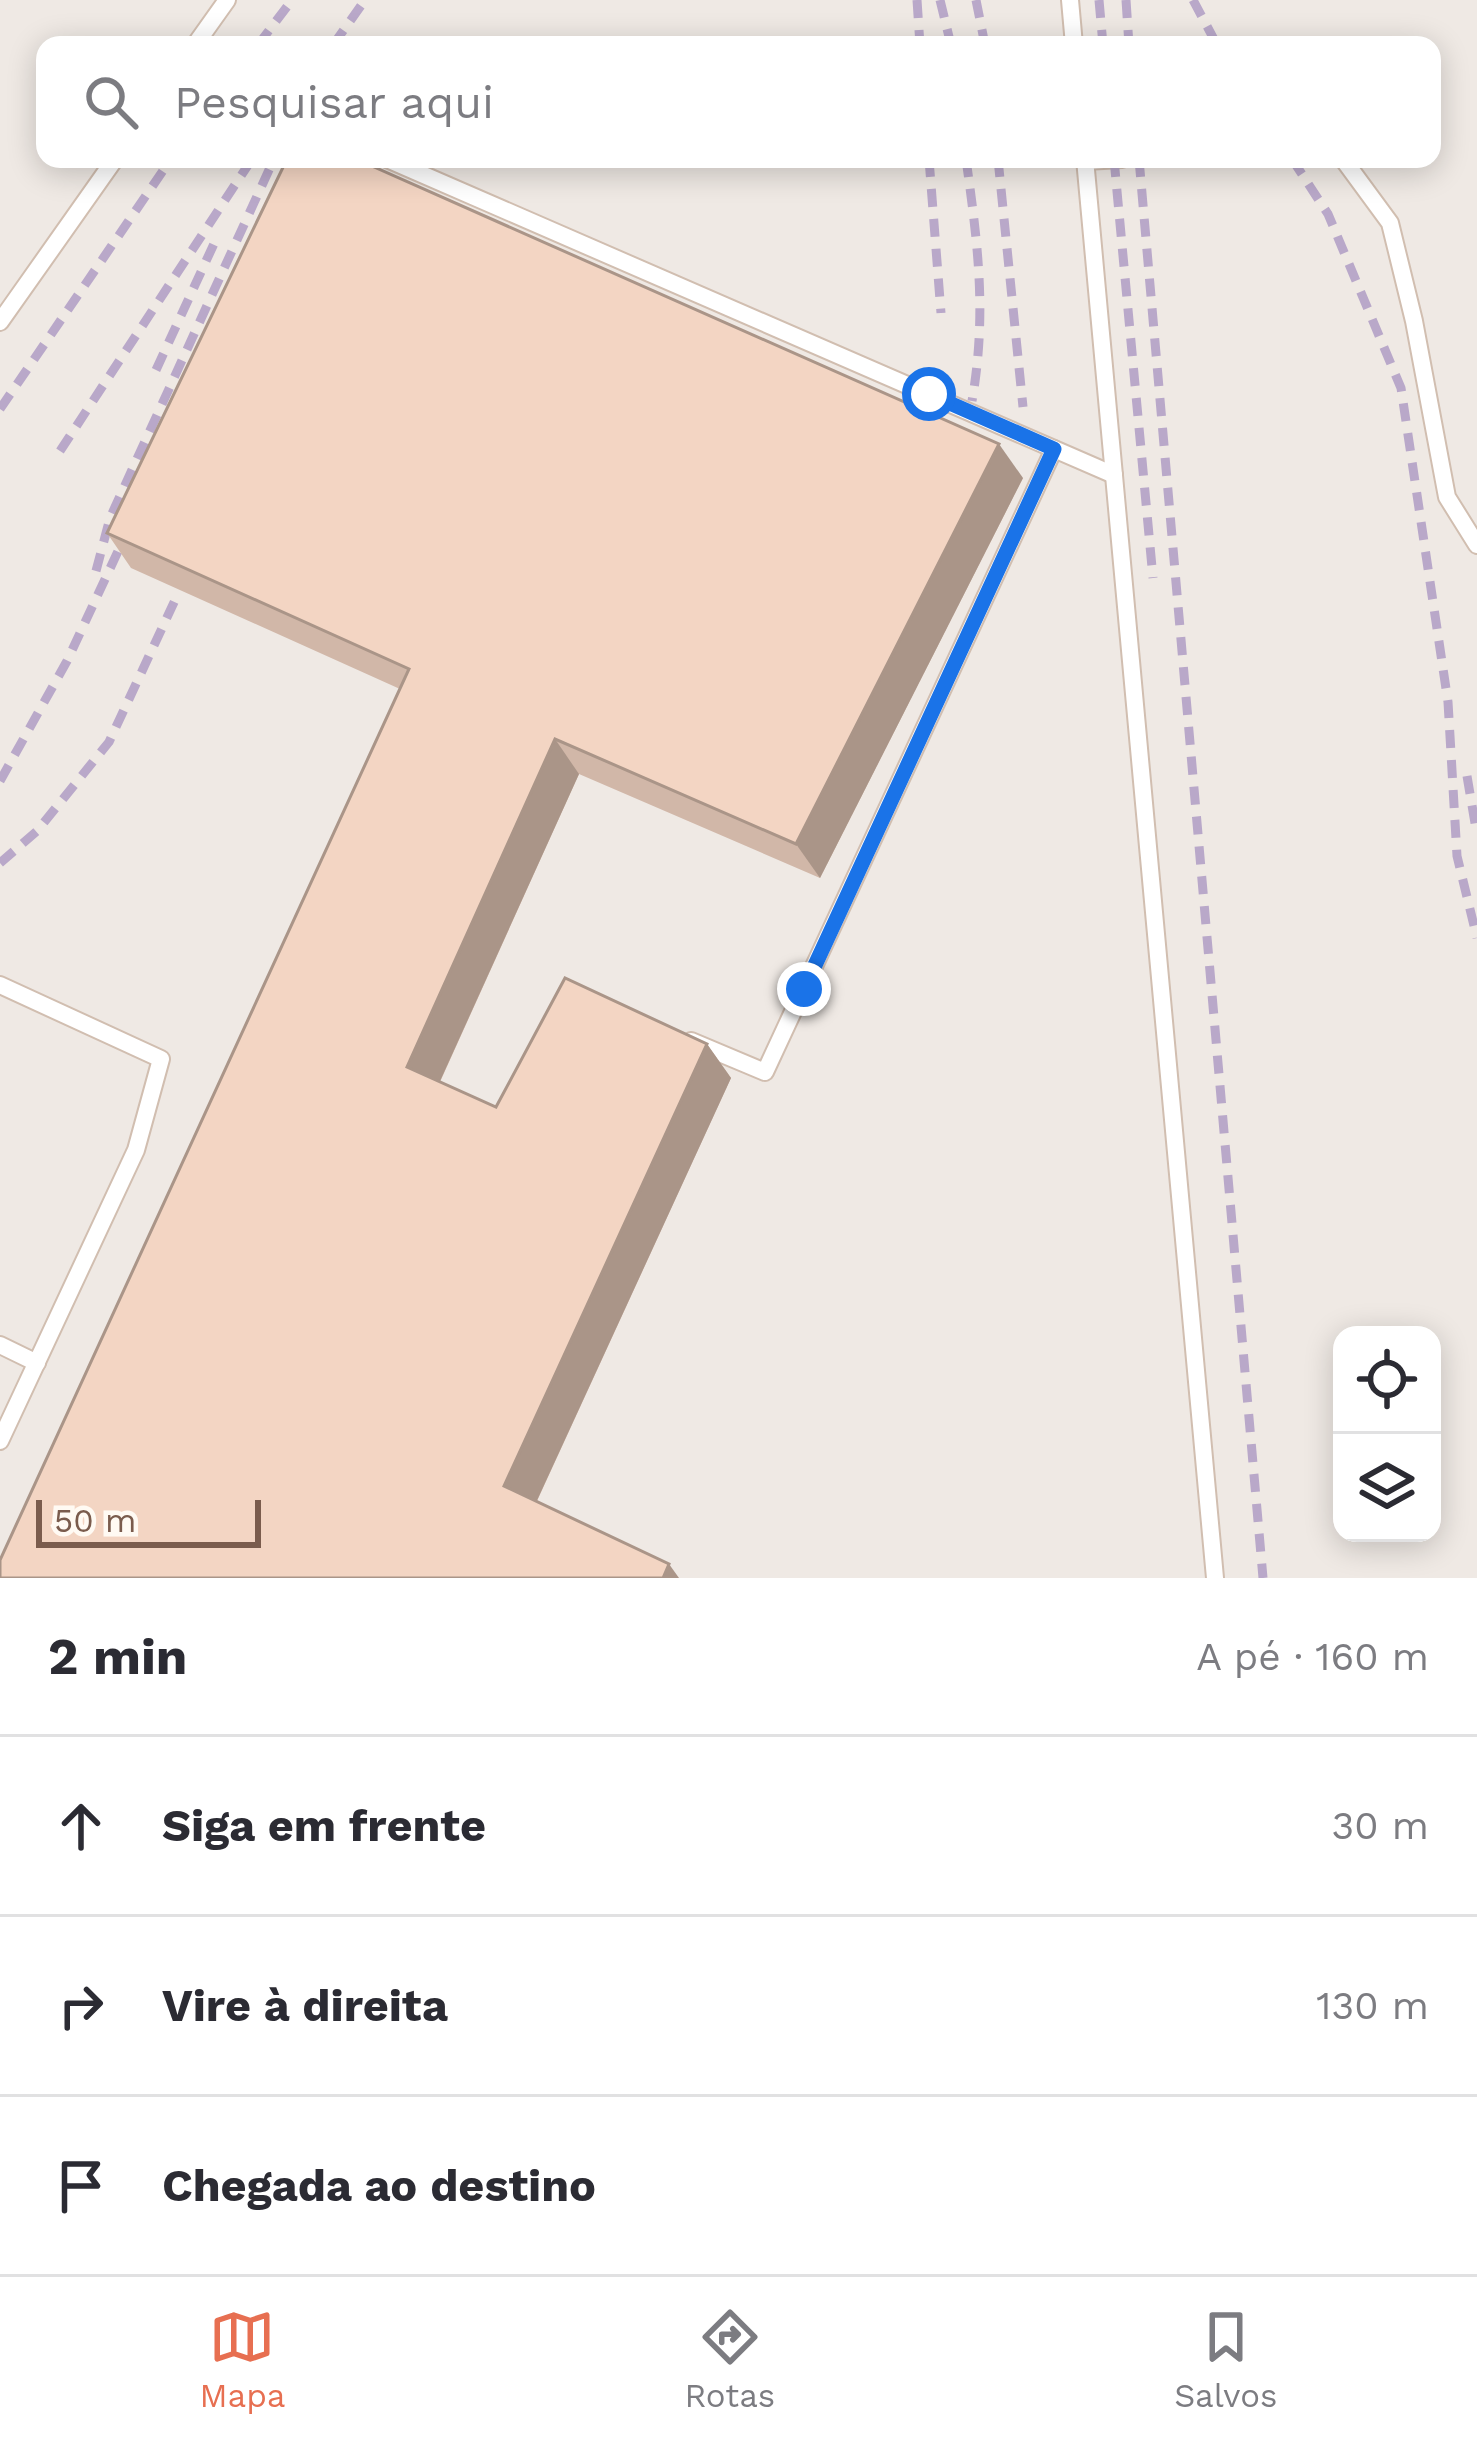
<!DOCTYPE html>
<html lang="pt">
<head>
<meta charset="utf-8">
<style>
	:root { --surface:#fff; --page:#f7f7f7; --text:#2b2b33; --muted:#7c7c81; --line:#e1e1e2; --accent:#e76f51 }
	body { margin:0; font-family:"Work Sans",sans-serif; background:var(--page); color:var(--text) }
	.controls { position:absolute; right:36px; bottom:36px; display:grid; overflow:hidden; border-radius:24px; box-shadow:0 6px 30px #0003 }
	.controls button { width:108px; height:108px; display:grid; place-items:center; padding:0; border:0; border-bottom:3px solid var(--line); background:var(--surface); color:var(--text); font:60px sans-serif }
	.scale { position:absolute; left:36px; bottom:30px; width:225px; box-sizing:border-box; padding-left:12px; border:6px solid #7a5c4d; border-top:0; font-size:33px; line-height:42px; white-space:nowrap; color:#7a5c4d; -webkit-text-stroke:9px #fffaf3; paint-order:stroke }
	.stop { position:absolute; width:36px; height:36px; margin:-27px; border:9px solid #1a73e8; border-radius:50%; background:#fff }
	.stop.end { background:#1a73e8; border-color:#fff; box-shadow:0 3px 12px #0008 }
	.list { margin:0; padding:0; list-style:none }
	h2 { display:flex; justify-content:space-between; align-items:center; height:156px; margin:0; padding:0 48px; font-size:51px }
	h2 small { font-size:39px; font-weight:400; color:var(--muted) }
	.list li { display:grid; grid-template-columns:78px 1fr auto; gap:36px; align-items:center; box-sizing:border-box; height:180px; padding:0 48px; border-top:3px solid var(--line) }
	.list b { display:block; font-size:45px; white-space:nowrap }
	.list em { font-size:39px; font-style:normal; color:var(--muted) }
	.icon { flex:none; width:66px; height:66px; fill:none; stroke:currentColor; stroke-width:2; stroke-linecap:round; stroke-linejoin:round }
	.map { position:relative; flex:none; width:1477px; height:1578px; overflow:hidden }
	.search { position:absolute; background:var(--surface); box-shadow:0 6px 30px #0003; left:36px; right:36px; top:36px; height:132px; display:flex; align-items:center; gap:30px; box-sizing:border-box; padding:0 42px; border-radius:24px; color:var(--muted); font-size:45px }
	.sheet { height:696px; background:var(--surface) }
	nav { display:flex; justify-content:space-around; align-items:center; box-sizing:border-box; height:168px; border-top:3px solid var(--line); background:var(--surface); font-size:33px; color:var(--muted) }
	nav a { display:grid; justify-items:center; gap:6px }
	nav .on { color:var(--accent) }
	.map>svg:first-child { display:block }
	.industrial { fill:#efe9e4; fill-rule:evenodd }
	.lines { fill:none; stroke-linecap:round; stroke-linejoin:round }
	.service-casing { stroke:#d1beb0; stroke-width:20 }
	.service { stroke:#fff; stroke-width:16 }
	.rail { stroke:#b9a8c9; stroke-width:9; stroke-dasharray:18 12; stroke-linecap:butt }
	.wall { fill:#d1b7a8 }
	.shaded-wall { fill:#aa9588 }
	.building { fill:#f3d5c3; stroke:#aa9588; stroke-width:3 }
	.route { stroke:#1a73e8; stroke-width:15 }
</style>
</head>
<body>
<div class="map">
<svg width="1477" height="1578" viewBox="0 0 1477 1578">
	<rect width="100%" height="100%" fill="#fdf6ec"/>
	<path class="industrial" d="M0,0H1477V1578H0ZM45,45H1432V159H45ZM1342,1335H1432V1533H1342Z"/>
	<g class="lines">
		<g class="service-casing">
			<g id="service">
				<polyline points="1070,0 1074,45"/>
				<polyline points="195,45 227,0"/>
				<polyline points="387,159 1114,475"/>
				<polyline points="1085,159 1215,1578"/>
				<polyline points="1343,159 1390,223 1414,321 1447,497 1477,545"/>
				<polyline points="1085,161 1122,159"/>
				<polyline points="0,322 115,159"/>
				<polyline points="0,985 161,1059 136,1150 0,1441"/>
				<polyline points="691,1041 765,1072 1054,449"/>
				<polyline points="0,1345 37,1363"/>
			</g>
		</g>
		<use href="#service" class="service"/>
		<g class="rail">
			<polyline points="917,0 920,45"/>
			<polyline points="940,0 951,45"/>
			<polyline points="976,0 985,45"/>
			<polyline points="1099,0 1103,45"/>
			<polyline points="1126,0 1129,45"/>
			<polyline points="1193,0 1217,45"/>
			<polyline points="258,45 292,0"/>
			<polyline points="333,45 365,0"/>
			<polyline points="929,159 941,313"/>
			<path d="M966,159C978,245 987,314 972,401"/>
			<polyline points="998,159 1023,407"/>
			<polyline points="1114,159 1153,578"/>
			<polyline points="1139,159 1263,1578"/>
			<polyline points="1292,159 1328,214 1401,388 1448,702 1457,856 1477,938"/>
			<polyline points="156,370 218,235"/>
			<polyline points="0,409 171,159"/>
			<polyline points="60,451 252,159"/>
			<polyline points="96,571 110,518 274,159"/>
			<polyline points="1467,776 1477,835"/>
			<polyline points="0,781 67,661 133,519"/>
			<polyline points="0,863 37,831 109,742 176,598"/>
		</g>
	</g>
	<polygon class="wall" points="1023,478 820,878 579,774 440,1082 496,1107 707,1044 731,1078 537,1501 0,1578 400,689 131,568 107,533"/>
	<g class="shaded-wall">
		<polygon points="999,444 1023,478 820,878 796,844"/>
		<polygon points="555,739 579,774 431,1101 407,1067"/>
		<polygon points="707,1044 731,1078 528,1520 504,1486"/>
		<polygon points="669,1564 679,1578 663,1578"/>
	</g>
	<polygon class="building" points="287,159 356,159 999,444 796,844 555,739 407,1067 496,1107 565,978 707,1044 504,1486 669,1564 663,1578 0,1578 0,1560 409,669 107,533"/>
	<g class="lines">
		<polyline class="route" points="804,989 1054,449 929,394"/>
	</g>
</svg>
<div class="controls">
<button><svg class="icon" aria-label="locate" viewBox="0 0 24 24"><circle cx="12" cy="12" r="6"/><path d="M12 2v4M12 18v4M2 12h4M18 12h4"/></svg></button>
<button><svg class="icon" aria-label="layers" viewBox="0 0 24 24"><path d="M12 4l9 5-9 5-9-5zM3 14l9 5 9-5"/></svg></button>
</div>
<div class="scale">50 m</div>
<div class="stop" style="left:929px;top:394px"></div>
<div class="stop end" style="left:804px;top:989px"></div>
<div class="search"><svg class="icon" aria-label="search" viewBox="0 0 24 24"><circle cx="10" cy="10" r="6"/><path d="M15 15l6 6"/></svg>Pesquisar aqui</div>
</div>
<section class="sheet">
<h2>2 min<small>A pé · 160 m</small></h2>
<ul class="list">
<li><svg class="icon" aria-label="ahead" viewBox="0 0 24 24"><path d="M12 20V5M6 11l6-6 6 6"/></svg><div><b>Siga em frente</b></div><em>30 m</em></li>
<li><svg class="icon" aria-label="right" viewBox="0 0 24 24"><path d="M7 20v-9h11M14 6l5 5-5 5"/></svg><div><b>Vire à direita</b></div><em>130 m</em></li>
<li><svg class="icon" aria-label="arrive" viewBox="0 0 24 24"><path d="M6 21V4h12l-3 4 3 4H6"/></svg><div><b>Chegada ao destino</b></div></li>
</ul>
</section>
<nav>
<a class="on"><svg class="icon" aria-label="map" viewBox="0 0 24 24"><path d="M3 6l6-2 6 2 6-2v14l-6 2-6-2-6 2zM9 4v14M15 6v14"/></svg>Mapa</a>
<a><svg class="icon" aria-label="directions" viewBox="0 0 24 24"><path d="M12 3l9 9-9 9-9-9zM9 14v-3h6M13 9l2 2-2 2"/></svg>Rotas</a>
<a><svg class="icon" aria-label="saved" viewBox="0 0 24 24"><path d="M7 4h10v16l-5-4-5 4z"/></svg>Salvos</a>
</nav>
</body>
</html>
